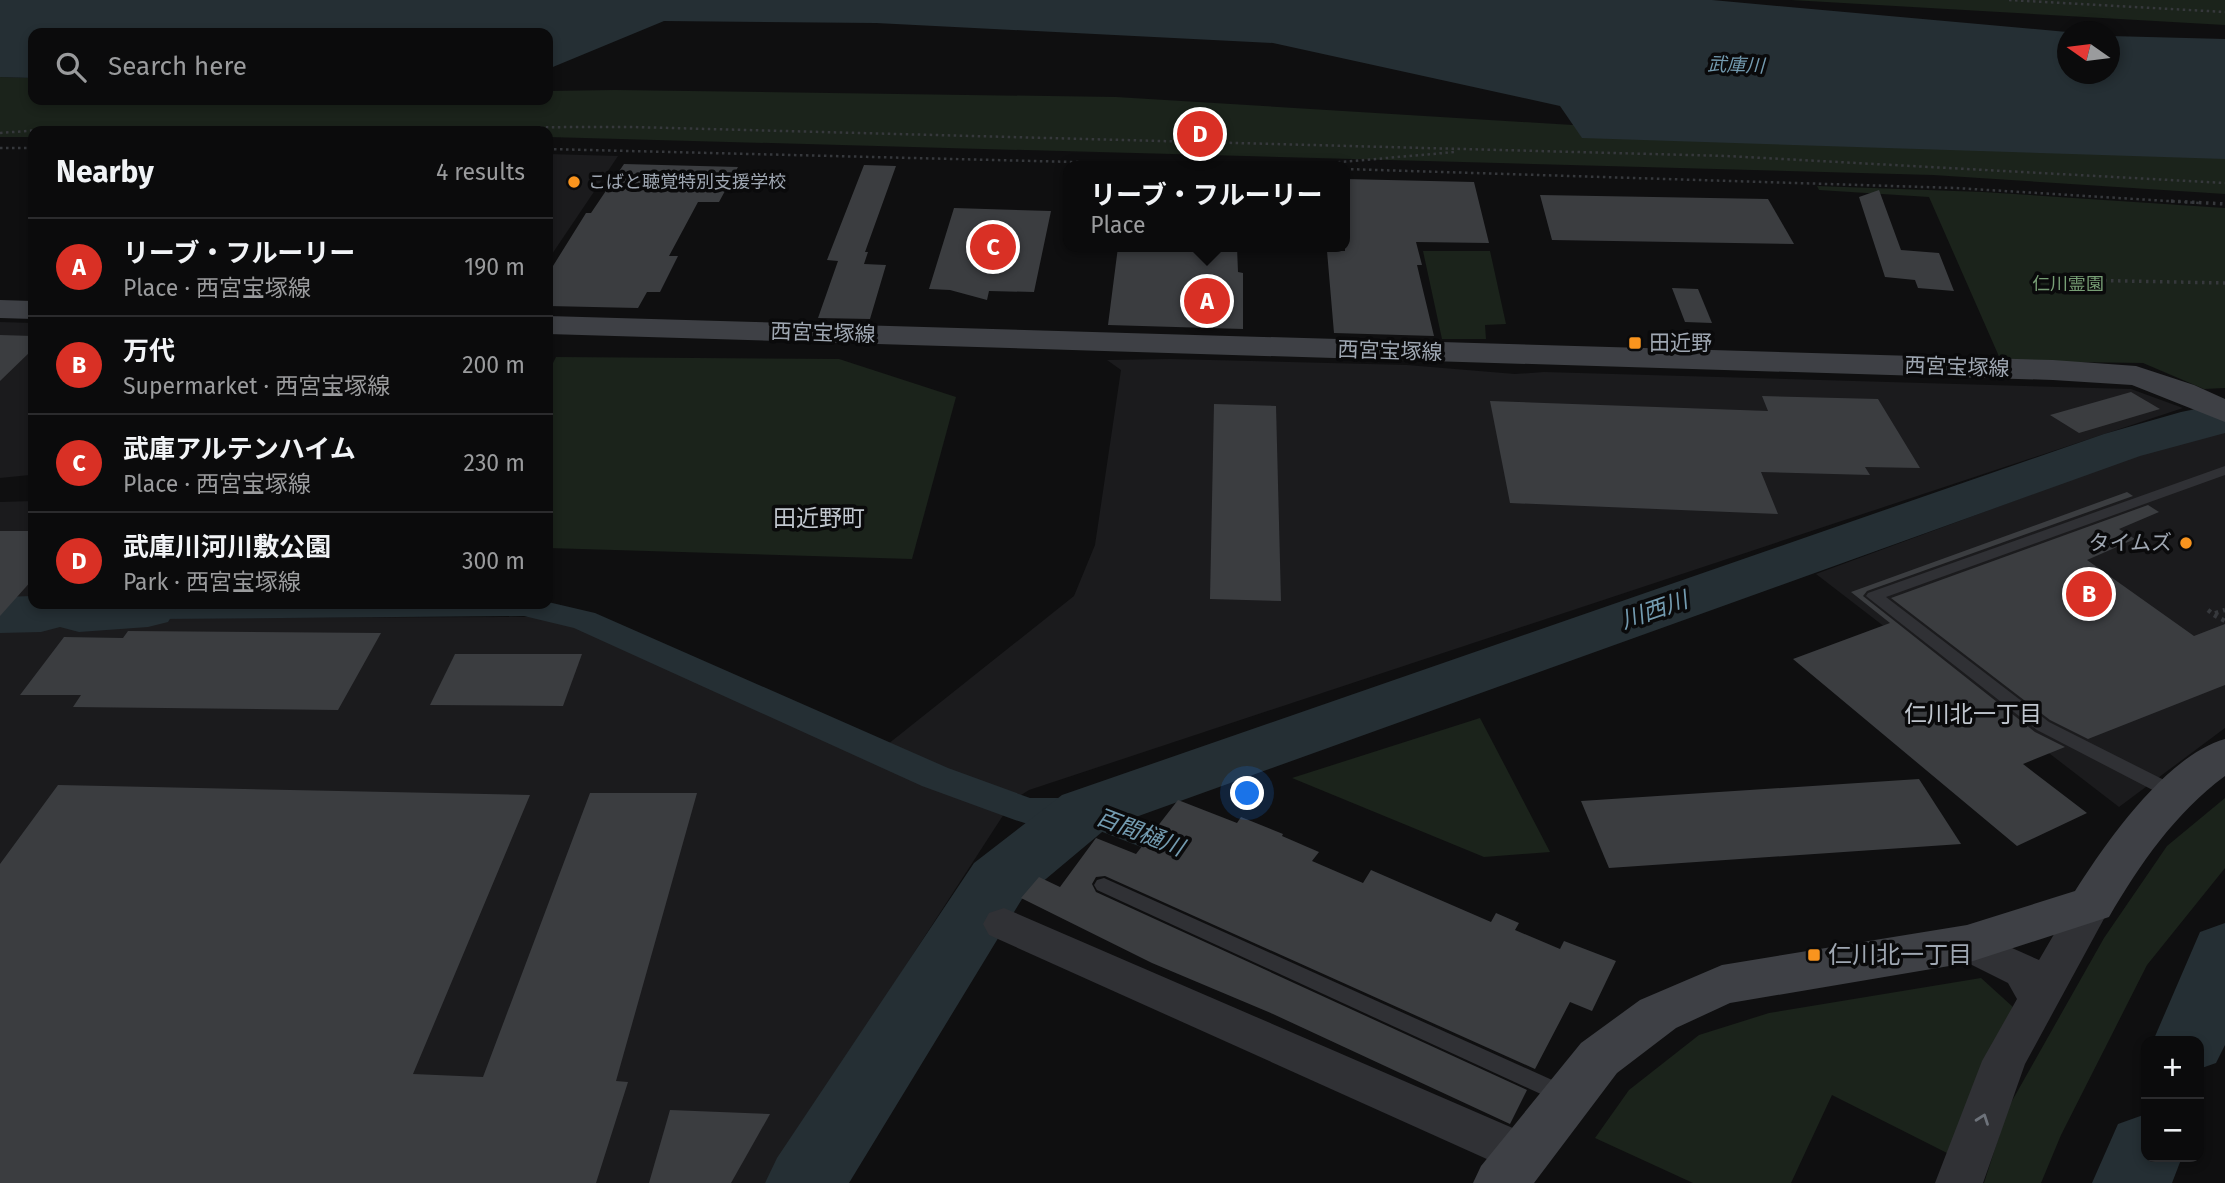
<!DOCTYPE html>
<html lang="en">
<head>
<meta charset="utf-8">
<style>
	:root { --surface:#0b0b0c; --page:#19191a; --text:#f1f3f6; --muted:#9a9b9d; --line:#2b2b2d; --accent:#d93025 }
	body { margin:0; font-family:"Fira Sans","Noto Sans JP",sans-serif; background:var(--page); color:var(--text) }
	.controls { position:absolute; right:21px; bottom:21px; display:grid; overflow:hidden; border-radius:14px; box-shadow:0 4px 10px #0003 }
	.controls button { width:63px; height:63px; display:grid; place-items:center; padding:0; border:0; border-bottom:2px solid var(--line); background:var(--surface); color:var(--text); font:35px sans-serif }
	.compass { position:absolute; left:2057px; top:21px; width:63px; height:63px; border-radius:50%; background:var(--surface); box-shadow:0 4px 10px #0003; rotate:284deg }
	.you { position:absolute; left:1248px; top:794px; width:24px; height:24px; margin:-18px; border:5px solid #fff; border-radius:50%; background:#1a73e8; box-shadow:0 0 0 10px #1a73e833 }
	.badge { display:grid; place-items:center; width:46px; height:46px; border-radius:50%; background:var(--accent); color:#fff; font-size:23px; font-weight:700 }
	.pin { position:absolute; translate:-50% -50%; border:4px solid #fff; box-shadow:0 2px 7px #0006 }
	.popup { position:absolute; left:1063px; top:161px; width:287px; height:91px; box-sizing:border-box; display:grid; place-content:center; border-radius:14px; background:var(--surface); filter:drop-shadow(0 2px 5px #0005); font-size:23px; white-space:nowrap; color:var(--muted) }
	.popup b { font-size:26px; color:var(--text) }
	.popup::after { content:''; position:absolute; left:50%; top:100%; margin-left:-14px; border:14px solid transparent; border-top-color:var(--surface) }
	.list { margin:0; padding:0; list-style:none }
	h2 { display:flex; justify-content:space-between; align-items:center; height:91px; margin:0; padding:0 28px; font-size:30px }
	h2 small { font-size:23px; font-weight:400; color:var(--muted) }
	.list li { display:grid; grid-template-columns:46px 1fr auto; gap:21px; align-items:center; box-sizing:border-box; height:98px; padding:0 28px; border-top:2px solid var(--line) }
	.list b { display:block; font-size:26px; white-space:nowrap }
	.list p { margin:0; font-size:23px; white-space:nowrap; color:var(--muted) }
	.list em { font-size:23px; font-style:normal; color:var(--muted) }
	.icon { flex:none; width:38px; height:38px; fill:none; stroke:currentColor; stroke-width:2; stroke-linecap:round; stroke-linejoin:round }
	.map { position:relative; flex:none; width:2225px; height:1183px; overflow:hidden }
	.search { position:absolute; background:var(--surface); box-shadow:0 4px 10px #0003; left:28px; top:28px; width:525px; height:77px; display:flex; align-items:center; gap:18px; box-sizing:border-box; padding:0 24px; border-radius:14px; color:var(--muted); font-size:26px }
	.panel { position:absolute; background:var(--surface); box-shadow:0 4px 10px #0003; left:28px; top:126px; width:525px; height:483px; border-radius:14px }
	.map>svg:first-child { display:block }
	.built { fill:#1b1b1d }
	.green { fill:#1b231b }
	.water { fill:#252f34 }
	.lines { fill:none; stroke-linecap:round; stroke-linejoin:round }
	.canal { fill:#252f34; fill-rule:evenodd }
	.river { fill:#252f34; fill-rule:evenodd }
	.building { fill:#3b3d40 }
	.path-far2 { stroke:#36383c; stroke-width:2.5; stroke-dasharray:2.5 3.5; stroke-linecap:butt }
	.path-far1 { stroke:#36383c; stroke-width:3.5; stroke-dasharray:2.5 4.5; stroke-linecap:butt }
	.path { stroke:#36383c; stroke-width:4.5; stroke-dasharray:3.5 5; stroke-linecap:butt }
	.lane { fill:#303135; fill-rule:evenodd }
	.street { fill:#303135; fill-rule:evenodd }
	.secondary { fill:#3e4045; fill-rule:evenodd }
	.oneway { stroke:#6d727a }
	.poi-dot { fill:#f9941e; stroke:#0a0a0b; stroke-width:2.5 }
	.labels { text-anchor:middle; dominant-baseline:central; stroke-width:7; stroke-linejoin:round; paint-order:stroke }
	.far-poi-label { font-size:18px; fill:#9fa7b2; stroke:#0a0a0b; text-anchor:start }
	.far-park-label { font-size:18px; fill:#779e75; stroke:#0a0a0b }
	.far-water-label { font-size:19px; font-style:italic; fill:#739bb0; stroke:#0a0a0b }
	.street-label { font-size:21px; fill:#9fa7b2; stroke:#0a0a0b }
	.poi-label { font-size:21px; fill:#9fa7b2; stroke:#0a0a0b; text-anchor:start }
	.neighbourhood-label { font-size:23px; fill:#c0c6ce; stroke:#0a0a0b }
	.water-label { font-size:23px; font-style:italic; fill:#739bb0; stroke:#0a0a0b }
	.near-poi-label { font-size:24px; fill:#9fa7b2; stroke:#0a0a0b; text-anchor:start }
</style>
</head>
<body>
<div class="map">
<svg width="2225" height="1183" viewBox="0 0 2225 1183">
	<rect width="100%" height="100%" fill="#0f0f10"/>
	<g class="built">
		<polygon points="548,154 618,156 548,260"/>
		<polygon points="0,322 33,323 33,471 30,475 0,478"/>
		<polygon points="1170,359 1407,365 1515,374 1544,372 2131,389 2183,408 1029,790 1013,800 765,1183 0,1183 0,625 78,618 555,617 868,760 1074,596 1095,545 1121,370 1107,360"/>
		<polygon points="2214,427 2225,433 2225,728 2119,807 1816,574"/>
		<polygon points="33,501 33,604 52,604 48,609 0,610 0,502"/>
	</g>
	<g class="green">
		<polygon points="1791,0 2225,0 2225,25"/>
		<polygon points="0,77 33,78 33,100 548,100 548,91 615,90 1116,97 1589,126 2225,151 2225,194 1933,175 548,137 548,131 33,131 33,137 0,137"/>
		<polygon points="1817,186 1983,192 2225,208 2225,388 2204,389 2143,363 2001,361 1929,197 1819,190"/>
		<polygon points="1423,251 1490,251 1506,324 1485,325 1486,339 1442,339"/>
		<polygon points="556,357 839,359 956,397 912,559 548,548 548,373"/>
		<polygon points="1480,718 1550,852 1484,857 1292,778"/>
		<polygon points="2225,798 2225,868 2147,965 2061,1135 2041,1183 1984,1183 2008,1108 2104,938 2167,846"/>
		<polygon points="1981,978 2013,1007 1951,1155 1832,1095 1791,1183 1693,1183 1595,1138 1629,1090 1699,1035 1769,1013"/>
	</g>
	<polygon class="water" points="0,0 1712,0 2067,32 2068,74 2110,74 2110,36 2225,39 2225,159 1582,138 1560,106 1273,43 876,23 664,21 548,69 548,33 33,33 33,78 0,77"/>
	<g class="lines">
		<polygon class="canal" points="548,602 595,613 948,768 1030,798 1085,798 1098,802 1203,842 1209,852 1203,862 1190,866 1082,824 1028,824 1015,820 922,786 574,628 524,616 148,619 137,616 132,609 136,604"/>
		<g class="river">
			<polygon points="2225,403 2225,433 2140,456 1108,827 1022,899 849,1183 765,1183 777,1158 974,863 1062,795 2104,434 2181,412"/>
			<polygon points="33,596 33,604 173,604 176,609 168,622 148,627 79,632 60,627 41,632 0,633 0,597"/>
			<polygon points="2225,923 2225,1045 2216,1063 2199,1069 2199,1041 2153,1041 2200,932"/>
			<polygon points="2146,1114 2146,1157 2182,1157 2172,1183 2092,1183 2118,1124"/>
		</g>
	</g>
	<g class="building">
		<polygon points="624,164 738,167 719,202 698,202 669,256 678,256 660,292 647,292 638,308 548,306 548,274 586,213 591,213"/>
		<polygon points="864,165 896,166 865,252 868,252 864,264 886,265 870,319 818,318 838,261 827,260"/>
		<polygon points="1345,179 1474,182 1489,243 1416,242 1422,265 1417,265 1434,336 1334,333 1327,251 1345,251"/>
		<polygon points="1879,190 1901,250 1939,253 1954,291 1918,288 1915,280 1885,277 1859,197"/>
		<polygon points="1540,195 1768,199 1794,244 1552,240"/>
		<polygon points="954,208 1051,211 1034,292 989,291 987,300 950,290 929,289"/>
		<polygon points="1118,247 1237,247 1238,272 1243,273 1243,329 1108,325"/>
		<polygon points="1672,288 1698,289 1712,323 1685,322"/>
		<polygon points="0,335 33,336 33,349 0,381"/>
		<polygon points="2131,392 2160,409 2079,433 2050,415"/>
		<polygon points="1762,396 1878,399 1920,468 1865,467 1870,475 1761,472 1778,514 1510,503 1490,401 1768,411"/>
		<polygon points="1214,404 1276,406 1281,601 1210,599"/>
		<polygon points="2127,492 2133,496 1867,591 1863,596 2035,732 2065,747 2023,764 2087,813 2017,846 1793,659 1890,623 1851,592"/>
		<polygon points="2148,505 2159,512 2119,529 2135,539 2087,560 2194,636 2225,624 2225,685 2088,739 2050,720 1891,598"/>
		<polygon points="0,531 33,531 33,579 0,616"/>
		<polygon points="128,631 381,633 338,710 73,707 81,695 20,695 64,637 123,638"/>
		<polygon points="455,654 582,654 563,706 430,705"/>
		<polygon points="1919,779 1961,844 1609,868 1581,801"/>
		<polygon points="58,785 530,795 413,1074 483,1077 590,793 697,793 616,1081 628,1082 596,1183 0,1183 0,864"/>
		<polygon points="1178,800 1237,823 1241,817 1283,834 1282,836 1319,852 1312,861 1363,883 1371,870 1491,922 1496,913 1519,923 1515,930 1560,949 1564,941 1616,961 1592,1011 1570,1002 1535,1069 1105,876 1096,877 1092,884 1096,892 1527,1090 1510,1124 1273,1014 1152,963 1021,898 1039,877 1060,887 1096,838 1136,854"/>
		<polygon points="670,1110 770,1114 731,1183 649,1183"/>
	</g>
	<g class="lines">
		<g class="path-far2">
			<polyline points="2009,0 2225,12"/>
			<polyline points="271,131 284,130"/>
			<polyline points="0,133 67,128 633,127 1727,156 2225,183"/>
			<polyline points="0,148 33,148"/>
			<polyline points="548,149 1237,166"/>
			<polyline points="1296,166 1455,152"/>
			<polyline points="1345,169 1956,188 2200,203"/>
		</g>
		<g class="path-far1">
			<polyline points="2171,201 2225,204"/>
			<polyline points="2076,280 2225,283"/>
		</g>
		<g class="path">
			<polyline points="2208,610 2213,614 2225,610"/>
			<polyline points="2214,615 2225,621"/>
		</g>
		<g class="lane">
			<polygon points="2225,466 2225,475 1886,597 2049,722 2182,789 2185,794 2182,799 2170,799 2037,730 1866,596 1868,593"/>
			<polygon points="1104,878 1572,1089 1575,1095 1572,1101 1564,1104 1556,1101 1097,890 1094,885 1097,880"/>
		</g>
		<g class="street">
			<polygon points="2092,889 2106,893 2112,904 2025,1064 1983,1183 1935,1183 1982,1061 2017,999 2008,983 1952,955 1946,944 1952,933 1967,928 2039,960 2078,893"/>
			<polygon points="1004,908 1543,1141 1550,1155 1543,1169 1526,1175 1509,1169 989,935 983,924 989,913"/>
		</g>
		<g class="secondary">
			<polygon points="0,300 33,301 33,319 0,318"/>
			<polygon points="548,316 2053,360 2136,366 2194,385 2225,399 2225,422 2132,385 2053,380 548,334"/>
			<path d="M2225,739V776C2175,813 2140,864 2109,917L1967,963L1730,1003L1676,1028L1617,1073L1534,1183H1473L1481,1166L1581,1043L1640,1000L1722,965L1967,925L2075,891C2107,841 2166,756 2225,739Z"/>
		</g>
	</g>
	<defs><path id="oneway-chevron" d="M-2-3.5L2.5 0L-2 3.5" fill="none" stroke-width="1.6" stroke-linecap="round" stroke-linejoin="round" transform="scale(1.75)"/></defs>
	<use class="oneway" href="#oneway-chevron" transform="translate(1983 1119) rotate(-70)"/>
	<g class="poi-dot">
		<circle cx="574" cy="182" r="7"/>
		<rect x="1628" y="336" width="14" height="14" rx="3.5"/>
		<circle cx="2186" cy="543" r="7"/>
		<rect x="1807" y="948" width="14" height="14" rx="3.5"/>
	</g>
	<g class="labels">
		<g class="far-poi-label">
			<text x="588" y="182">こばと聴覚特別支援学校</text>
		</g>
		<g class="far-park-label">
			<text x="2068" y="284">仁川霊園</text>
		</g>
		<g class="far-water-label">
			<text transform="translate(1736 65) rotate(2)">武庫川</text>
		</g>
		<g class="street-label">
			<text transform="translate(823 333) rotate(2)">西宮宝塚線</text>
			<text transform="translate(1390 351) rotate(2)">西宮宝塚線</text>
			<text transform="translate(1957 367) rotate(2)">西宮宝塚線</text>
		</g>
		<g class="poi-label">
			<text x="1649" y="343">田近野</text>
			<text x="2172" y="543" text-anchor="end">タイムズ</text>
		</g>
		<g class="neighbourhood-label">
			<text x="819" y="518">田近野町</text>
			<text x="1973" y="714">仁川北一丁目</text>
		</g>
		<g class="water-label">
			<text transform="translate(1654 610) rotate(-19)">川西川</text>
			<text transform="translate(1140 832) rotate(21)">百間樋川</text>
		</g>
		<g class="near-poi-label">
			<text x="1828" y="955">仁川北一丁目</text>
		</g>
	</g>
</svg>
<div class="controls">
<button>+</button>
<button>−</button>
</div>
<svg class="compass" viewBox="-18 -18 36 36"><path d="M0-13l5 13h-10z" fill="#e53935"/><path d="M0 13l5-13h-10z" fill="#9a9b9d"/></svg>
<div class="you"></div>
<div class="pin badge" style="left:1207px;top:301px">A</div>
<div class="popup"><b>リーブ・フルーリー</b>Place</div>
<div class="pin badge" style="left:2089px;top:594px">B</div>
<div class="pin badge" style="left:993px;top:247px">C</div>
<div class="pin badge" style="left:1200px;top:134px">D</div>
<div class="search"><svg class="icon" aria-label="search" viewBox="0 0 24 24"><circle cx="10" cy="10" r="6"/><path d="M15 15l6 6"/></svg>Search here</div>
<section class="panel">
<h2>Nearby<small>4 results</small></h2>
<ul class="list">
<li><span class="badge">A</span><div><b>リーブ・フルーリー</b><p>Place · 西宮宝塚線</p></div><em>190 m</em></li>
<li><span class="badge">B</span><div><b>万代</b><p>Supermarket · 西宮宝塚線</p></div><em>200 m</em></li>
<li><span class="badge">C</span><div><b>武庫アルテンハイム</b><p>Place · 西宮宝塚線</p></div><em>230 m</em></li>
<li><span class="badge">D</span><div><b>武庫川河川敷公園</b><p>Park · 西宮宝塚線</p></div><em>300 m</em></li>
</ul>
</section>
</div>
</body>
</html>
